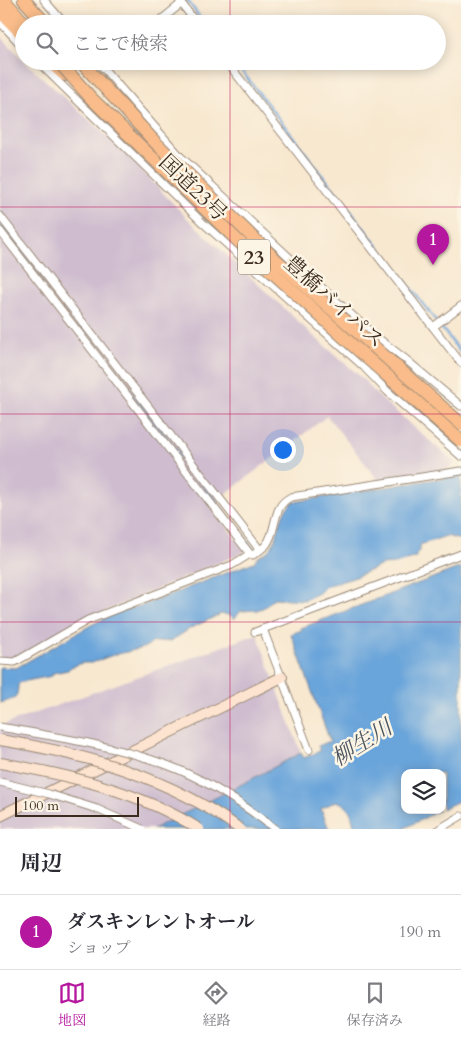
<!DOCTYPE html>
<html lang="ja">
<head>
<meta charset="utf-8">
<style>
	:root { --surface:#fff; --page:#f2f2f3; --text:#2b2b33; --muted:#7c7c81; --line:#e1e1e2; --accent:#b5179e }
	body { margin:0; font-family:Cardo,"Noto Serif JP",serif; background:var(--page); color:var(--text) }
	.controls { position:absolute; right:15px; bottom:15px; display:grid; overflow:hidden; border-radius:10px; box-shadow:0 2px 12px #0003 }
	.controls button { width:45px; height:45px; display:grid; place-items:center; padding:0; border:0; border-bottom:1px solid var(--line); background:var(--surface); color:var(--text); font:25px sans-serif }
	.scale { position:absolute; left:15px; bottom:12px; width:124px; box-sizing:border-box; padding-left:5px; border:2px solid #3b2a1e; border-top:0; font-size:14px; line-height:18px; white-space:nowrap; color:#3b2a1e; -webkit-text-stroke:4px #fcf5e5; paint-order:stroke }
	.you { position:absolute; left:282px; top:449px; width:18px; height:18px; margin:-12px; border:4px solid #fff; border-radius:50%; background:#1a73e8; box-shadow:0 0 0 8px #1a73e833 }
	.badge { display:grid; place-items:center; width:32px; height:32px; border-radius:50%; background:var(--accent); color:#fff; font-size:16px; font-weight:700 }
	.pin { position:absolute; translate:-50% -41px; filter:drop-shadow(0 1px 2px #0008) }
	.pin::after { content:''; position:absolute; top:26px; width:18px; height:15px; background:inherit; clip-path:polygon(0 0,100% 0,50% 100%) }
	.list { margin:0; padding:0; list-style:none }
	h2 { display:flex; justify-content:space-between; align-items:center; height:65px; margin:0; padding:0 20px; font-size:21px }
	h2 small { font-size:16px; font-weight:400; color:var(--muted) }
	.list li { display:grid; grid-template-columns:32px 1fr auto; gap:15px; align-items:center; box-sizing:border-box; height:75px; padding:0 20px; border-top:1px solid var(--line) }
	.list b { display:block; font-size:19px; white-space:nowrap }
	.list p { margin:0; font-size:16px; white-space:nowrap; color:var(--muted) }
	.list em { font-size:16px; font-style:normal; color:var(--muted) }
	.icon { flex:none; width:28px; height:28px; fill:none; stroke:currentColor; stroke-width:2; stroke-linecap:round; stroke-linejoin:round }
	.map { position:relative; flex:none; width:461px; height:829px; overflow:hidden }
	.search { position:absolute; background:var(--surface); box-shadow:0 2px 12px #0003; left:15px; right:15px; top:15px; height:55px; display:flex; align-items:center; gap:12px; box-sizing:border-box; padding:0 18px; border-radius:28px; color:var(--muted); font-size:19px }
	.sheet { height:140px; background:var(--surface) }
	nav { display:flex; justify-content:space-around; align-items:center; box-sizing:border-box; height:70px; border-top:1px solid var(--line); background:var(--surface); font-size:14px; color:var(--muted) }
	nav a { display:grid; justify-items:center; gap:2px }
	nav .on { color:var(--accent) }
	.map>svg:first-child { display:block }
	.industrial { fill:#cfbdcf }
	.water { fill:#69a4da; stroke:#52677c }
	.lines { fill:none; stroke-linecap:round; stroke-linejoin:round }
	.stream { stroke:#69a4da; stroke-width:2.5 }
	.street-casing { stroke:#9a8977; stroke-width:9 }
	.secondary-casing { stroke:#9a8977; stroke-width:12 }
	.highway-casing { stroke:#9a8977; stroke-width:14 }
	.street { stroke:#fff; stroke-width:7 }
	.secondary { stroke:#fde4d0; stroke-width:10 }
	.highway { stroke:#f9bc8a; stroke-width:12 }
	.street-bridge-casing { stroke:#9a8977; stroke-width:9; stroke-linecap:butt }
	.secondary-bridge-casing { stroke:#9a8977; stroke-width:12; stroke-linecap:butt }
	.highway-bridge-casing { stroke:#9a8977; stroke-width:14; stroke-linecap:butt }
	.street-bridge { stroke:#fff; stroke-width:7 }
	.secondary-bridge { stroke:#fde4d0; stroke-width:10 }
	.highway-bridge { stroke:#f9bc8a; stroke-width:12 }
	.grid { fill:none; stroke:#c2185b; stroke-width:1; stroke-opacity:0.55 }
	.labels { text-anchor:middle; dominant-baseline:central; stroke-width:5; stroke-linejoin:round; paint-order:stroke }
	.shield { fill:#fcf5e5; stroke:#75675a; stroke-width:1 }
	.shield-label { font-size:20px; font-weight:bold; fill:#3b2a1e }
	.street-label { font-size:21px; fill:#3b2a1e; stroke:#fcf5e5 }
	.water-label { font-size:22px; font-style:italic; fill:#4b5560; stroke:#fcf5e5 }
</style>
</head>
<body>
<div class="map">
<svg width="461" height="829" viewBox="0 0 461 829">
	<rect width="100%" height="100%" fill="#fcf5e5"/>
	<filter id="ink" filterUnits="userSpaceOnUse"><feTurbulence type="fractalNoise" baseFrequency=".02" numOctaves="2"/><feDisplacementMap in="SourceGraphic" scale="10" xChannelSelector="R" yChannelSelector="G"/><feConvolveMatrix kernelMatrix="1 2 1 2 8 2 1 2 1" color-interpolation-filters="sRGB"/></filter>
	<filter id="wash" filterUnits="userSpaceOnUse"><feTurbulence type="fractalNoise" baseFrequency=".0096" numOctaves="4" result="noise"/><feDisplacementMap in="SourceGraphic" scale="20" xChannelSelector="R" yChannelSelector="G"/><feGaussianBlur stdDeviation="1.12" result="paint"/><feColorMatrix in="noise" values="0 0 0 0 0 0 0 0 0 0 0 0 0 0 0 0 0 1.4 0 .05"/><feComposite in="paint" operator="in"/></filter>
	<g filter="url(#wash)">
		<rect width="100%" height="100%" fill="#f8e8d0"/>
		<g class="industrial">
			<polygon points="0,35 24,61 120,148 188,219 319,341 362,378 378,396 455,463 444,472 379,481 327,416 210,506 246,551 87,619 14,660 0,659"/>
			<polygon points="257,634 301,753 229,791 153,829 0,829 0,726"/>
		</g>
		<g class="water">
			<path d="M461,475V540L446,536L420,545V550L416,554V557L396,564L382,565L353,578L326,586L319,593L304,600L274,598L265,607L257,610L241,611L234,619L230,615L221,614L191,628L171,641L154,642L143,648L110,656L92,663H82L71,667L68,670L53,673L52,676L21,682L18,685C18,700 13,699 0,703V667L16,668L91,625L118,612L144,605L254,562C258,554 268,554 272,546C280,532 279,512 293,502Z"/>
			<path d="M461,567V800L442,809V773H405V810H440L403,829H355C351,815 352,806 336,801L321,809L329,829H153L229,791L301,753L304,758L320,751L318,746L330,741L291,634L302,630L301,628Z"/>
		</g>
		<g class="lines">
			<g class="stream">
				<polyline points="187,0 205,24"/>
				<polyline points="234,61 461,353"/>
				<polyline points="0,223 255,552"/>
			</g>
		</g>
	</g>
	<g filter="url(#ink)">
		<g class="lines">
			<g class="street-casing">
				<g id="street">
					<polyline points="44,0 65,24"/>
					<polyline points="179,0 197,24"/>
					<polyline points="0,22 24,48"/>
					<polyline points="156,24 182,3"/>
					<polyline points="37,61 203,223 364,367 387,391 461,456"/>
					<polyline points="97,61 180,156 332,297 374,335 404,358 461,406"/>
					<polyline points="226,61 461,363"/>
					<polyline points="0,216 260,550"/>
					<path d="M0,231L250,554L253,555C257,552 262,549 266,545C278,530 271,506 291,497L461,471"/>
					<polyline points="433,327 461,306"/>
					<polyline points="263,629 309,750"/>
					<polyline points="255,632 461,554"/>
					<polyline points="0,661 15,662 88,620 232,565 250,554"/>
					<polyline points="439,829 461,816"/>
				</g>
			</g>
			<g class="secondary-casing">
				<polyline id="secondary" points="0,816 282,677"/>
			</g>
			<g class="highway-casing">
				<g id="highway">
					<polyline points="4,0 25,24"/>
					<polyline points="24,0 46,24"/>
					<polyline points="0,11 24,36"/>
					<polyline points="49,61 65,75"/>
				</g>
			</g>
			<use href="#street" class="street"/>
			<use href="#secondary" class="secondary"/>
			<use href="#highway" class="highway"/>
			<g class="street-bridge-casing">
				<g id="street-bridge">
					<path d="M0,727C55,737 114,745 167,765C207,780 242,803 275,829"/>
					<polyline points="0,782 49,794 97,809 142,829"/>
				</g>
			</g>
			<g class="secondary-bridge-casing">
				<g id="secondary-bridge">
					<path d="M0,740C86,754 169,777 240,829"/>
					<path d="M0,763C70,775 138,791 199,829"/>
				</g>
			</g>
			<g class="highway-bridge-casing">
				<g id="highway-bridge">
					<polyline points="58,61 91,98 236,239 348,341 461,441"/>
					<polyline points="80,61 155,142 274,258 461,424"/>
				</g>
			</g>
			<use href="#street-bridge" class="street-bridge"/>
			<use href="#secondary-bridge" class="secondary-bridge"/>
			<use href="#highway-bridge" class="highway-bridge"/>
		</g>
	</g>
	<path class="grid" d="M230,0V24M230,61V829M0,207H461M0,414H461M0,622H461"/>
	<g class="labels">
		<rect class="shield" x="238" y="239.5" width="32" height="35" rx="4"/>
		<g class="shield-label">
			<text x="254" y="257">23</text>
		</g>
		<g class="street-label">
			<text transform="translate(193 188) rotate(44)">国道23号</text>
			<text transform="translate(334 302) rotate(42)">豊橋バイパス</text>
		</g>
		<g class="water-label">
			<text transform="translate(362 743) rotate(-32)">柳生川</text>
		</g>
	</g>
</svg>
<div class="controls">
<button><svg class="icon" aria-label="layers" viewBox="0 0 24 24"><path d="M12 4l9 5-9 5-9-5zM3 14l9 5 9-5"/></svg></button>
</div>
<div class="scale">100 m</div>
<div class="you"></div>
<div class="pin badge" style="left:433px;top:265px">1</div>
<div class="search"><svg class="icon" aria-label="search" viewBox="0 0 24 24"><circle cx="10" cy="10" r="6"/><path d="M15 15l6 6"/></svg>ここで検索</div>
</div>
<section class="sheet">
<h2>周辺<small></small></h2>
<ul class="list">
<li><span class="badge">1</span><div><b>ダスキンレントオール</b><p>ショップ</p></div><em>190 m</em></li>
</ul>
</section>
<nav>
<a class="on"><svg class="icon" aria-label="map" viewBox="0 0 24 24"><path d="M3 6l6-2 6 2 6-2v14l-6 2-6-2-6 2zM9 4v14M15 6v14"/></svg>地図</a>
<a><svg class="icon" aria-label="directions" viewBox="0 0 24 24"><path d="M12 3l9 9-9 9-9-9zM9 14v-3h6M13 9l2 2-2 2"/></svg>経路</a>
<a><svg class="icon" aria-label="saved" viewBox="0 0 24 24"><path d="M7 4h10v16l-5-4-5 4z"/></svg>保存済み</a>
</nav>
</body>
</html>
